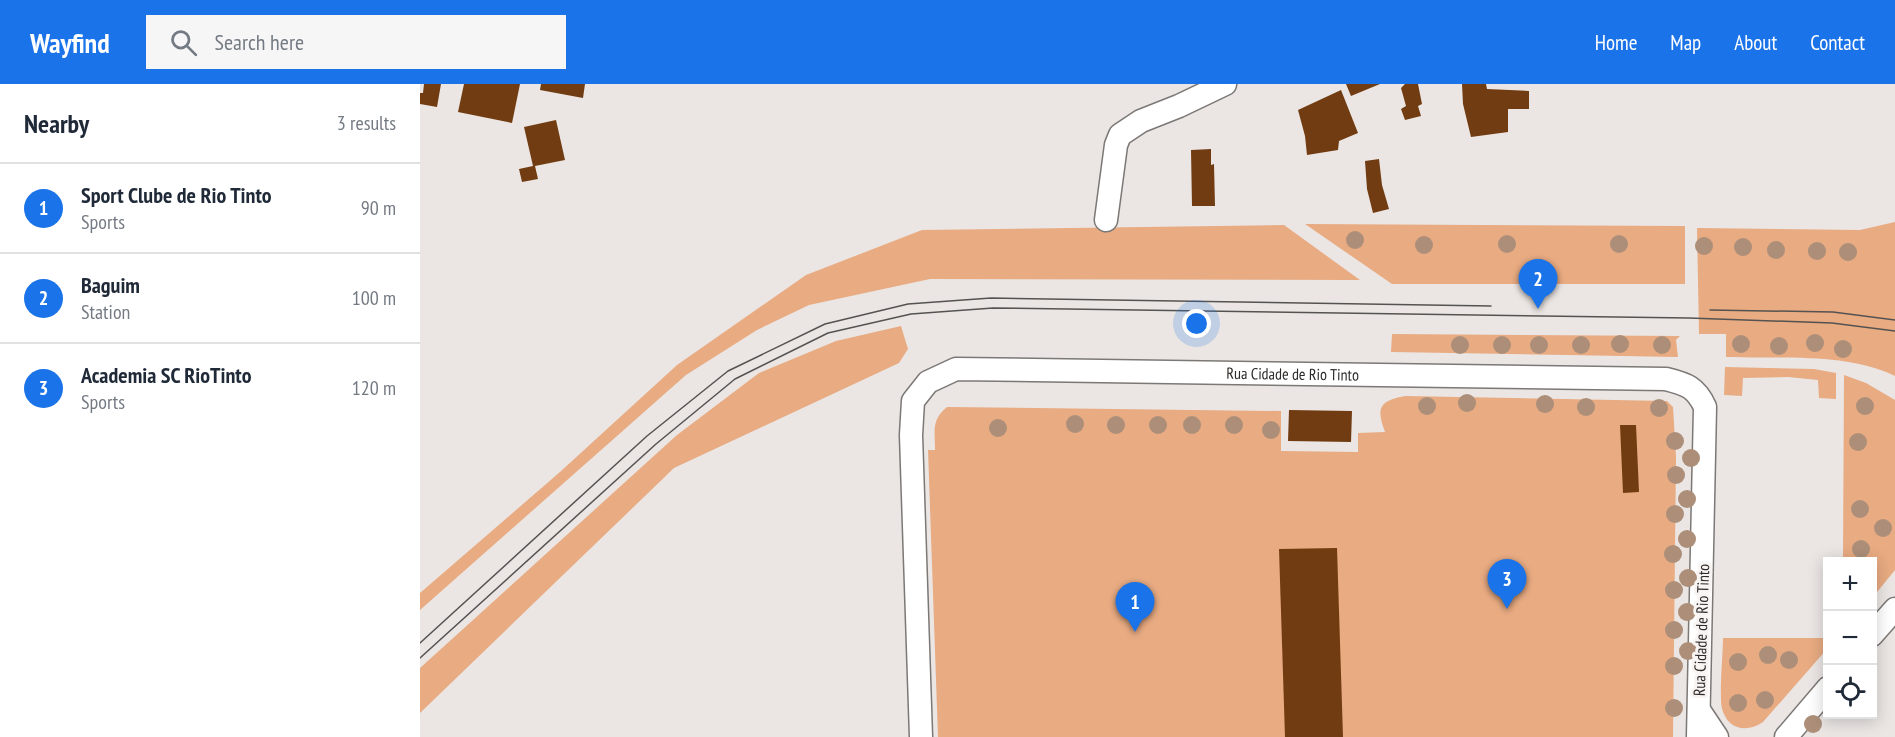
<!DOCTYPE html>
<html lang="en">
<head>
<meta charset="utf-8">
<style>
	:root { --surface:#fff; --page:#f6f6f7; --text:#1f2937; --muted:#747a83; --line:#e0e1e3; --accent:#1a73e8 }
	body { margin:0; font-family:"PT Sans Narrow",sans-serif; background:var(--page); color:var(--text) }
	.controls { position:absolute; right:18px; bottom:18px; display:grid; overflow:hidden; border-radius:0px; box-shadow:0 3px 15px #0003 }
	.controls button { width:54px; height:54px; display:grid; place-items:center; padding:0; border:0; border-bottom:2px solid var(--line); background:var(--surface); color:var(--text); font:30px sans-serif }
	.you { position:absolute; left:777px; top:240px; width:21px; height:21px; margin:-15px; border:4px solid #fff; border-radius:50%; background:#1a73e8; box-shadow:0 0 0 9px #1a73e833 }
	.badge { display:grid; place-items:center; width:39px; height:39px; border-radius:50%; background:var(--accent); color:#fff; font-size:20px; font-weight:700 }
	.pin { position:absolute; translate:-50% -50px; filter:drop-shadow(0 2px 3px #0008) }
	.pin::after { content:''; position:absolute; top:32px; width:21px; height:18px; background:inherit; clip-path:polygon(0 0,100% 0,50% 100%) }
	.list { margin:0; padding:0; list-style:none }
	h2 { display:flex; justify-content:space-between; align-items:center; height:78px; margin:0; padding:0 24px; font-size:26px }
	h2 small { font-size:20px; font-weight:400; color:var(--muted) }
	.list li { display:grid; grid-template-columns:39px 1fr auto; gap:18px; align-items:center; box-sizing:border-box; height:90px; padding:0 24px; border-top:2px solid var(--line) }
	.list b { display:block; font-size:22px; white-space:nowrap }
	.list p { margin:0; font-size:20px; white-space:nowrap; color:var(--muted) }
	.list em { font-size:20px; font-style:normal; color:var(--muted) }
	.icon { flex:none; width:33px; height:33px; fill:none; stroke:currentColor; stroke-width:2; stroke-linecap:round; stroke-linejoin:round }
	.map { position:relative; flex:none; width:1475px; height:653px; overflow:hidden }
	header { display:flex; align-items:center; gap:36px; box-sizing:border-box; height:84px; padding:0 30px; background:var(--accent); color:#fff }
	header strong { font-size:28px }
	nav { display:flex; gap:33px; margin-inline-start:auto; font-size:21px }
	.search { width:420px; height:54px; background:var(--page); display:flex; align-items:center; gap:15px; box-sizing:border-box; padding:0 21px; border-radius:0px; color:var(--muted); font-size:22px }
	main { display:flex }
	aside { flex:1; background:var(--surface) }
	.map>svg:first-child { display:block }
	.green { fill:#e8ab82 }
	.building { fill:#713c11 }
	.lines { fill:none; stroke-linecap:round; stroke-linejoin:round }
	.minor-casing { stroke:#7b7875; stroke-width:25 }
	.minor { stroke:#fff; stroke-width:22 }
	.tram { stroke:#555351; stroke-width:1.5 }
	.tree { fill:#ad8f79 }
	.labels { text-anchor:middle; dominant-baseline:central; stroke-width:6; stroke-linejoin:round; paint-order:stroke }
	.street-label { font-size:16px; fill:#2d2b2a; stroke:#f8f4f1 }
</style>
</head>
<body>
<header>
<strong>Wayfind</strong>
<div class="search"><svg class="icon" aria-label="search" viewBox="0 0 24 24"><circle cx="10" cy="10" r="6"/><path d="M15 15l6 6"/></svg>Search here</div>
<nav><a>Home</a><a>Map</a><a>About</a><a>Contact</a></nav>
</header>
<main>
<aside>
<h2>Nearby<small>3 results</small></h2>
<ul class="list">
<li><span class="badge">1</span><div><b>Sport Clube de Rio Tinto</b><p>Sports</p></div><em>90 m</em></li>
<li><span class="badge">2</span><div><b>Baguim</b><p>Station</p></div><em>100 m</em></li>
<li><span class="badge">3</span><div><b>Academia SC RioTinto</b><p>Sports</p></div><em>120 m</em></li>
</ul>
</aside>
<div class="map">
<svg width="1475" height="653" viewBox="0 0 1475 653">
	<rect width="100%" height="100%" fill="#ebe6e4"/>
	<g class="green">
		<path d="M1475,138V292C1427,268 1359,275 1306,273V250H1279L1277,144L1440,146Z"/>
		<polygon points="885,140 1265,142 1265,200 972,200"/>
		<polygon points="864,141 940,196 510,195 389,221 337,246 266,291 0,526 0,509 140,388 257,281 386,191 502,146"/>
		<polygon points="481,242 488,265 479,279 254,384 0,629 0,584 257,351 339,289 416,257"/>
		<polygon points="972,250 1260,252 1256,256 1258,273 971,268"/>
		<polygon points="1305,283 1394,285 1416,289 1416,315 1399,314 1398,296 1368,293 1323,294 1322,312 1304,311"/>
		<polygon points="1424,291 1446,299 1475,316 1475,486 1453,513 1452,478 1423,477"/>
		<path d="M985,312L1247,317L1253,323L1256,373L1253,653H518L508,366H515C515,347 511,336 527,323L861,327V367L938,368V349L965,348C956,324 959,317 985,312Z"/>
		<path d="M1303,554H1407V565L1343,638C1327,649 1308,646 1302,625C1299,612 1303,570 1303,554Z"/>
	</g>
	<g class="building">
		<polygon points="4,0 21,0 17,23 0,20 0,9 3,9"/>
		<polygon points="44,0 100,0 92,39 38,28"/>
		<polygon points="121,0 165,0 163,14 120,6"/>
		<polygon points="926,0 960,0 931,12"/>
		<polygon points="985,0 998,0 1002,20 998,22 1001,32 985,36 981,25 986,22 981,4"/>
		<polygon points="1042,0 1066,0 1067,5 1109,7 1109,25 1088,25 1088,48 1051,53 1043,20"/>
		<polygon points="921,6 938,49 919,57 918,66 887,71 885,52 878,26"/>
		<polygon points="136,36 145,76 115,82 118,95 102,98 99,85 113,82 104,43"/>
		<polygon points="791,65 791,81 794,80 795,122 772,122 771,66"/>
		<polygon points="959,75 962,101 969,125 953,129 947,105 945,77"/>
		<polygon points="869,326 932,327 931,358 868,357"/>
		<polygon points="1200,341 1216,341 1219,408 1203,409"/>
		<polygon points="917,464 923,653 865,653 859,465"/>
	</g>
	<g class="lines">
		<g class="minor-casing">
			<g id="minor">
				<polyline points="686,136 696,61 700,51 721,37 759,22 805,0"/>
				<polyline points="1452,551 1475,525"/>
				<polyline points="1279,626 1297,653"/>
				<path id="s1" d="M501,653L491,351L493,317L508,298L536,285L1246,295C1266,300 1276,303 1285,323L1278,653"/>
				<polyline points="1366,653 1408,604"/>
			</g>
		</g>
		<use href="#minor" class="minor"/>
		<g class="tram">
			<polyline points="1290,226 1413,228 1475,236"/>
			<polyline points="0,559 227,352 308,287 405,240 488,220 571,214 1071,222"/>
			<polyline points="0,574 236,360 315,295 408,249 491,230 573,224 1269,234 1412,239 1475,247"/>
		</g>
	</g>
	<g class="tree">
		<circle cx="935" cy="156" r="9"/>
		<circle cx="1087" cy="160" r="9"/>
		<circle cx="1199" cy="160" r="9"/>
		<circle cx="1004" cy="161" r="9"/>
		<circle cx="1284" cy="162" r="9"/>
		<circle cx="1323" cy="163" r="9"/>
		<circle cx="1356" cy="166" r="9"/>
		<circle cx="1397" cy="167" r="9"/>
		<circle cx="1428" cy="168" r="9"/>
		<circle cx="1395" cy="259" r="9"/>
		<circle cx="1200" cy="260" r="9"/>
		<circle cx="1321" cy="260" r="9"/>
		<circle cx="1040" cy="261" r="9"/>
		<circle cx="1082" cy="261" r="9"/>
		<circle cx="1119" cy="261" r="9"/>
		<circle cx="1161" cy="261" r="9"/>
		<circle cx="1242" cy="261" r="9"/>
		<circle cx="1359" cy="262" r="9"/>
		<circle cx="1423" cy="265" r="9"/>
		<circle cx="1047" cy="319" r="9"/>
		<circle cx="1125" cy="320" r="9"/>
		<circle cx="1007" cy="322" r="9"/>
		<circle cx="1445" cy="322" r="9"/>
		<circle cx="1166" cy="323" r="9"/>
		<circle cx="1239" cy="324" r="9"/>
		<circle cx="655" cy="340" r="9"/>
		<circle cx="696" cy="341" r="9"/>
		<circle cx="738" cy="341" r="9"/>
		<circle cx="772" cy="341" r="9"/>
		<circle cx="814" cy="341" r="9"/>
		<circle cx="578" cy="344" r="9"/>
		<circle cx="851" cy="346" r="9"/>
		<circle cx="1255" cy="357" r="9"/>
		<circle cx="1438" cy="358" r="9"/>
		<circle cx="1271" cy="374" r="9"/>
		<circle cx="1256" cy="391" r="9"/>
		<circle cx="1267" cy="415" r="9"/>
		<circle cx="1440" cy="425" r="9"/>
		<circle cx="1255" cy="430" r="9"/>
		<circle cx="1463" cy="444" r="9"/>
		<circle cx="1267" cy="455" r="9"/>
		<circle cx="1441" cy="465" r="9"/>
		<circle cx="1253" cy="470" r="9"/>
		<circle cx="1268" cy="494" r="9"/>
		<circle cx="1254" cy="506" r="9"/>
		<circle cx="1267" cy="528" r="9"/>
		<circle cx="1254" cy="546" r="9"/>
		<circle cx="1268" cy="567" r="9"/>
		<circle cx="1348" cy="571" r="9"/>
		<circle cx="1369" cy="576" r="9"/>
		<circle cx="1318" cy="578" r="9"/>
		<circle cx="1254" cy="582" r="9"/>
		<circle cx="1345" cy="616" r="9"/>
		<circle cx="1318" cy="619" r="9"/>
		<circle cx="1254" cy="624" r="9"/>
		<circle cx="1393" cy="640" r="9"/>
	</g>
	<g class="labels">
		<g class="street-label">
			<text stroke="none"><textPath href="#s1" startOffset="728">Rua Cidade de Rio Tinto</textPath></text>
			<text transform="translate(1281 546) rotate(-88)">Rua Cidade de Rio Tinto</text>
		</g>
	</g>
</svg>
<div class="controls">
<button>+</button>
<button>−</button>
<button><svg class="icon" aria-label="locate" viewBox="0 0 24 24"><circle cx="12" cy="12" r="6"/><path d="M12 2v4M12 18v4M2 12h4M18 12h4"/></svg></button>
</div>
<div class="you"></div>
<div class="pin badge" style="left:715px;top:548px">1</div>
<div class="pin badge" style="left:1118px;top:225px">2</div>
<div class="pin badge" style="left:1087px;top:525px">3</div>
</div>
</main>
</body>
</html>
